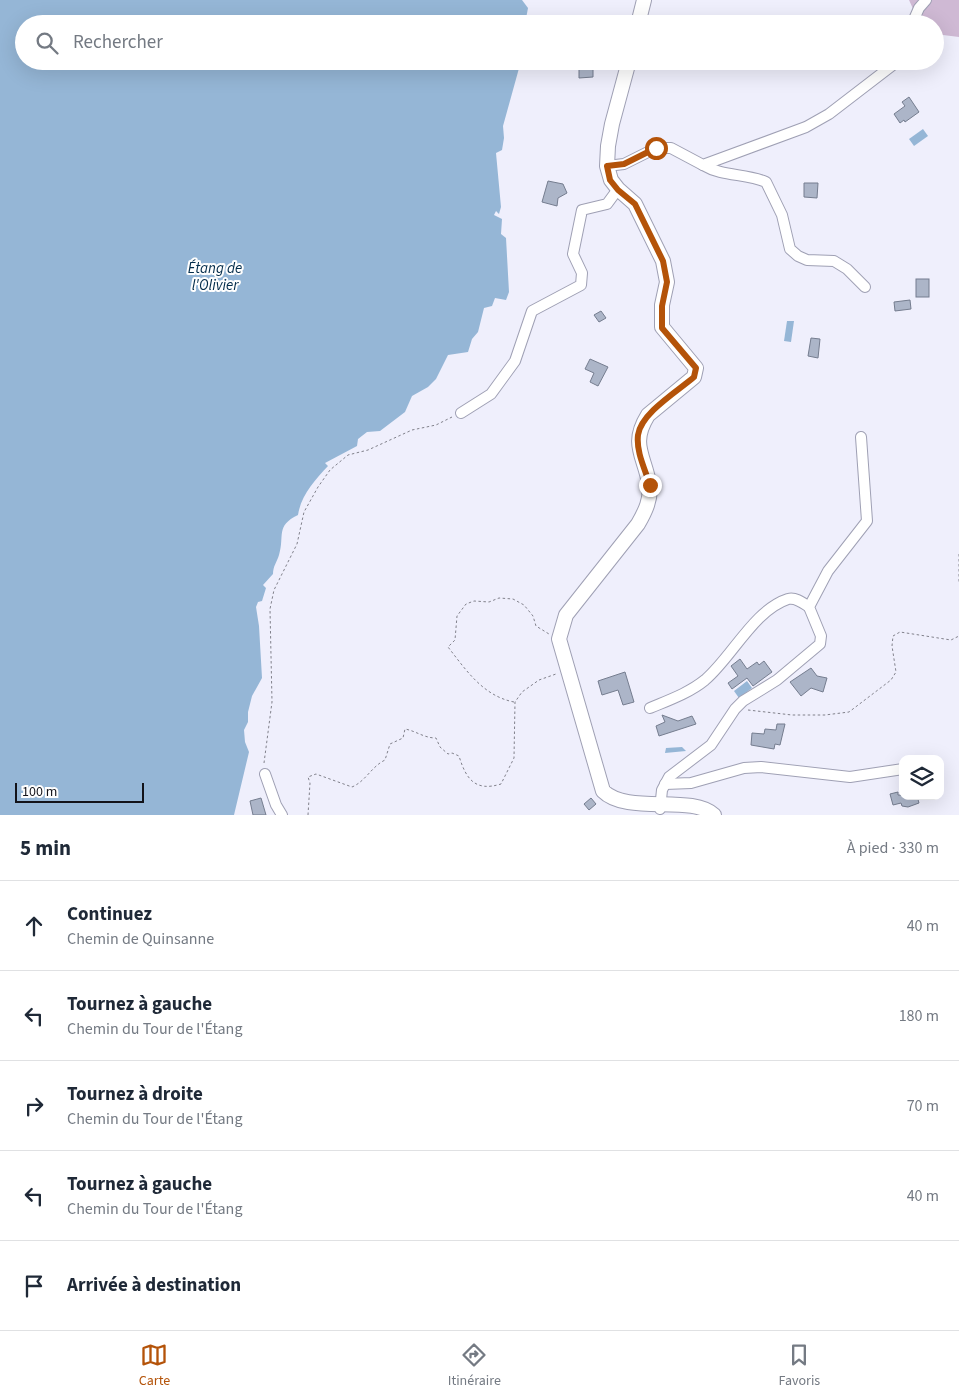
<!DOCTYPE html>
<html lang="fr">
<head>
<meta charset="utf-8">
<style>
	:root { --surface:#fff; --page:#f2f2f3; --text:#1f2937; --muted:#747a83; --line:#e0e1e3; --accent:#b45309 }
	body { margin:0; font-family:"Source Sans 3",sans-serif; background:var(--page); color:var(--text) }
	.controls { position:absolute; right:15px; bottom:15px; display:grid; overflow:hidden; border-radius:10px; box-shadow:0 5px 20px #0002 }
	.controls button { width:45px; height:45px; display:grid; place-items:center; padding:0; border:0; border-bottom:1px solid var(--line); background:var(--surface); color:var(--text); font:25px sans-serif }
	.scale { position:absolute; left:15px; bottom:12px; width:129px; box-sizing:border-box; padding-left:5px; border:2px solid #121219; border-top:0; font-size:14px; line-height:18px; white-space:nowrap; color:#121219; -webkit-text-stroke:4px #fefefe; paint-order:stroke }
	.stop { position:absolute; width:15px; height:15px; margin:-11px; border:4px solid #b45309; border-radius:50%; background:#fff }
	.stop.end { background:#b45309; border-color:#fff; box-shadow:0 1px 5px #0008 }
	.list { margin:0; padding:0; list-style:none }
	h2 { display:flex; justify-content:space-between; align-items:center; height:65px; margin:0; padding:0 20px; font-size:21px }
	h2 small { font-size:16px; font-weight:400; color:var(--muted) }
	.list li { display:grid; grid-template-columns:32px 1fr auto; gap:15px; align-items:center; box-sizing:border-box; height:90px; padding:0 20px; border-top:1px solid var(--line) }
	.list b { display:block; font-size:19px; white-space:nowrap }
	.list p { margin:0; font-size:16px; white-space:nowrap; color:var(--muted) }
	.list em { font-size:16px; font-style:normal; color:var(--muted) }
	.icon { flex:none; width:28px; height:28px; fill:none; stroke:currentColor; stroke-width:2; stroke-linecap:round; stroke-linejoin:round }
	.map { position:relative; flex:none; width:959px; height:815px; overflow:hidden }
	.search { position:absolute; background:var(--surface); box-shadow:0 5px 20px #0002; left:15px; right:15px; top:15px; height:55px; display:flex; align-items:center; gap:12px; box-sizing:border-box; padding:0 18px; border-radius:28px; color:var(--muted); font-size:19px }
	.sheet { height:515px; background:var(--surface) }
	nav { display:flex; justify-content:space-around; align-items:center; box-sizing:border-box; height:70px; border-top:1px solid var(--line); background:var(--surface); font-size:14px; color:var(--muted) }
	nav a { display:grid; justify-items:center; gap:2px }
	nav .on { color:var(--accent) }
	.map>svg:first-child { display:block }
	.green { fill:#cfb9d4 }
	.water { fill:#95b6d6 }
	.building { fill:#acb5c8; stroke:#757d8f }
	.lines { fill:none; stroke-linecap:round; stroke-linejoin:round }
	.street-casing { stroke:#9fa0b4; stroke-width:12 }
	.secondary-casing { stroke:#9fa0b4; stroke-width:16 }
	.path { stroke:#81818b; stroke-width:1; stroke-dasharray:2.5 2.5; stroke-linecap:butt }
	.street { stroke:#fff; stroke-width:10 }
	.secondary { stroke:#fff; stroke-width:14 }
	.route { stroke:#b45309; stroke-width:6 }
	.labels { text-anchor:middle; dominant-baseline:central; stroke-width:4; stroke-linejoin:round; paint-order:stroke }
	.water-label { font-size:15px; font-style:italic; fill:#032c4b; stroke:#fefefe }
</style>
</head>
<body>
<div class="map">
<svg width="959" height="815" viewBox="0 0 959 815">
	<rect width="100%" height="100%" fill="#efeffc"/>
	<polygon class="green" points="909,0 959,0 959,37 935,34 935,24 920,24"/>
	<g class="water">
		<path d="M0,0H522L528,8L525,24H24V61H521L503,126L504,138L502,150L496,153L501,207L499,214L496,211L494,215L502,219L501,234L506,238L509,292L506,300L495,298L492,306L484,308L478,332L472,339L468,352L448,355L436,379L428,387L412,396L405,412L380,431L367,432L358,439L357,446L325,463L328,466C315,480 301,495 298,515C275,526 285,536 279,555C277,562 273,566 273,574L263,585L266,588L262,601L258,602L256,607L259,626L262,678L252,696L248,712V722L244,730L245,742L249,752L234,815H0Z"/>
		<polygon points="923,129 928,136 914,146 909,139"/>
		<polygon points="787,321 794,321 791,342 784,341"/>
		<polygon points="747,681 752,688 739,698 734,691"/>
		<polygon points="682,747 686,751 665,753 666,748"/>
	</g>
	<g class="building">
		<polygon points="579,67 593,67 593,77 579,78"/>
		<polygon points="909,97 919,112 905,122 904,120 900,123 894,114 905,106 902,102"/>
		<polygon points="548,181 563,184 567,193 558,198 557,206 542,202"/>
		<polygon points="804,183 818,183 817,198 804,197"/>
		<rect x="916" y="279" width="13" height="18"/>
		<polygon points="910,300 911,309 895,311 894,302"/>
		<polygon points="601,311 606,318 599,322 594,315"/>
		<polygon points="811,338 820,339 818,358 808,356"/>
		<polygon points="590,359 608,367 598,386 590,382 594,373 585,369"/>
		<polygon points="740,659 747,669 757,662 759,665 764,661 772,672 753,686 747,678 732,689 728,683 738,676 731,666"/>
		<polygon points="811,668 817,676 827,678 823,692 811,688 801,696 790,682"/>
		<polygon points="625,672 634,702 623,705 618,690 602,695 598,681"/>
		<polygon points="662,715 678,721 692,716 696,724 659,736 656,726 665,722"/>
		<polygon points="777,724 785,724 780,745 775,744 774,749 751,745 752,733 764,734 765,729 776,730"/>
		<polygon points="898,792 898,795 917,796 919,803 908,807 902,806 901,803 893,805 890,794"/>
		<polygon points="261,798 266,815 253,815 250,801"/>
		<polygon points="591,798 596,804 589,810 584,804"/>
	</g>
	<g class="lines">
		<g class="street-casing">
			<g id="street">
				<polyline points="912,24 919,8 926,0"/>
				<path d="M703,165C723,177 745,173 766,182L782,215L790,249L798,256L807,260L834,261L847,269L865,287"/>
				<polyline points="607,166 624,164 656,148 671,148 703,165 806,127 829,114 898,61"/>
				<polyline points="461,413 491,394 515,361 532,311 581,285 582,273 573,254 582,210 607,204 618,189"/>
				<path d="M650,708C669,700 689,693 705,680C732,657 754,610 788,599C796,597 803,603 809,607"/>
				<polyline points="265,774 276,805 282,815"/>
				<polyline points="665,784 691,783 744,768 761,767 850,777 903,769"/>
				<polyline points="660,809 662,790 669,777 711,745 735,709 743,701 777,680 820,644 821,636 809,607 828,571 867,521 861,437"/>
			</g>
		</g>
		<g class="secondary-casing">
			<g id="secondary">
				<polyline points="638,24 644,0"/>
				<path d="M629,61L612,124L608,146L607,166L611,180L618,189L635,204L663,261L667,282L662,305V327L696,368L694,377L648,415C630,444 644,455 649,483C652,498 645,512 638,524L566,615L559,639L603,791C627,815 692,794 714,815"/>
			</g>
		</g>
		<g class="path">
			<polyline points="959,554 959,584"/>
			<path d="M514,702C483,696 466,670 448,647L455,640L457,616L466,604L474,601L489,602L499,598L513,599L524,605L533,616L536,626L549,634"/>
			<polyline points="748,710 792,715 825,715 849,712 891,680 896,672 892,646 893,636 900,632 951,640 959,636"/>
			<polyline points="264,763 272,702 270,609 274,590 297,544 304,512 318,487 330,470 348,455 368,450 412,430 436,425 452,417"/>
			<path d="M308,815L310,783L308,777L316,774L352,787C366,781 371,767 385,760L390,744L403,738L405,729C416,731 424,738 436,738L440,747L448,754L452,753L459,756C466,779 475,792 501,784L514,758L515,702L522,692L539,680L556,674"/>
		</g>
		<use href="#street" class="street"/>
		<use href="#secondary" class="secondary"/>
	</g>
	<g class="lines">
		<path class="route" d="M650,485C645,469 636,452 638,435C641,413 678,391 694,377L696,368L662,328V306L667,282L663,261L635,204L618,190L610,180L607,166L624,164L656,148"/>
	</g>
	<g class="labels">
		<g class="water-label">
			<text x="215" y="268">Étang de<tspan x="215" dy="17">l'Olivier</tspan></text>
		</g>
	</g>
</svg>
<div class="controls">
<button><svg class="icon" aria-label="layers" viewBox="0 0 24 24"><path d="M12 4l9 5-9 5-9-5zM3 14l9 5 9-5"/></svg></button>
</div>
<div class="scale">100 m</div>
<div class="stop" style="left:656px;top:148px"></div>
<div class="stop end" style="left:650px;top:485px"></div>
<div class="search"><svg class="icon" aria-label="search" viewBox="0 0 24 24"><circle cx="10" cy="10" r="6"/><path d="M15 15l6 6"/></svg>Rechercher</div>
</div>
<section class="sheet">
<h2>5 min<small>À pied · 330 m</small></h2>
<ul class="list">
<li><svg class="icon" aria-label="ahead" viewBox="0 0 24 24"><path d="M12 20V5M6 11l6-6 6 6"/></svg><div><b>Continuez</b><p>Chemin de Quinsanne</p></div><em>40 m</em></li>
<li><svg class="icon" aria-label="left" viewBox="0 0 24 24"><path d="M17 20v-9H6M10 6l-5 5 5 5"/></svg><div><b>Tournez à gauche</b><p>Chemin du Tour de l'Étang</p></div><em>180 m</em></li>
<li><svg class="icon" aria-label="right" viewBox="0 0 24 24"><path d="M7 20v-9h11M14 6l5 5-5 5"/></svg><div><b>Tournez à droite</b><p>Chemin du Tour de l'Étang</p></div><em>70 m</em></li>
<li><svg class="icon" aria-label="left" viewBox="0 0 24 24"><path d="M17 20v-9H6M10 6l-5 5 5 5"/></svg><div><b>Tournez à gauche</b><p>Chemin du Tour de l'Étang</p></div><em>40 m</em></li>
<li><svg class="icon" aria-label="arrive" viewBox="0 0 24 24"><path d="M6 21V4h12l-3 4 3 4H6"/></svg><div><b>Arrivée à destination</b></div></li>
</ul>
</section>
<nav>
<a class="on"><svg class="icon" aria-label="map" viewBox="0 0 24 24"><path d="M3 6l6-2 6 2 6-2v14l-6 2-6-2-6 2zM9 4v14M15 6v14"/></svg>Carte</a>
<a><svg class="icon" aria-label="directions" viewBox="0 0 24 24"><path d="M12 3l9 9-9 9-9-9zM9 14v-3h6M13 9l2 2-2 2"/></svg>Itinéraire</a>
<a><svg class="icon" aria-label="saved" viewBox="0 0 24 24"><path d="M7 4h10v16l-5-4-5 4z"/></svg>Favoris</a>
</nav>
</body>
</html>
